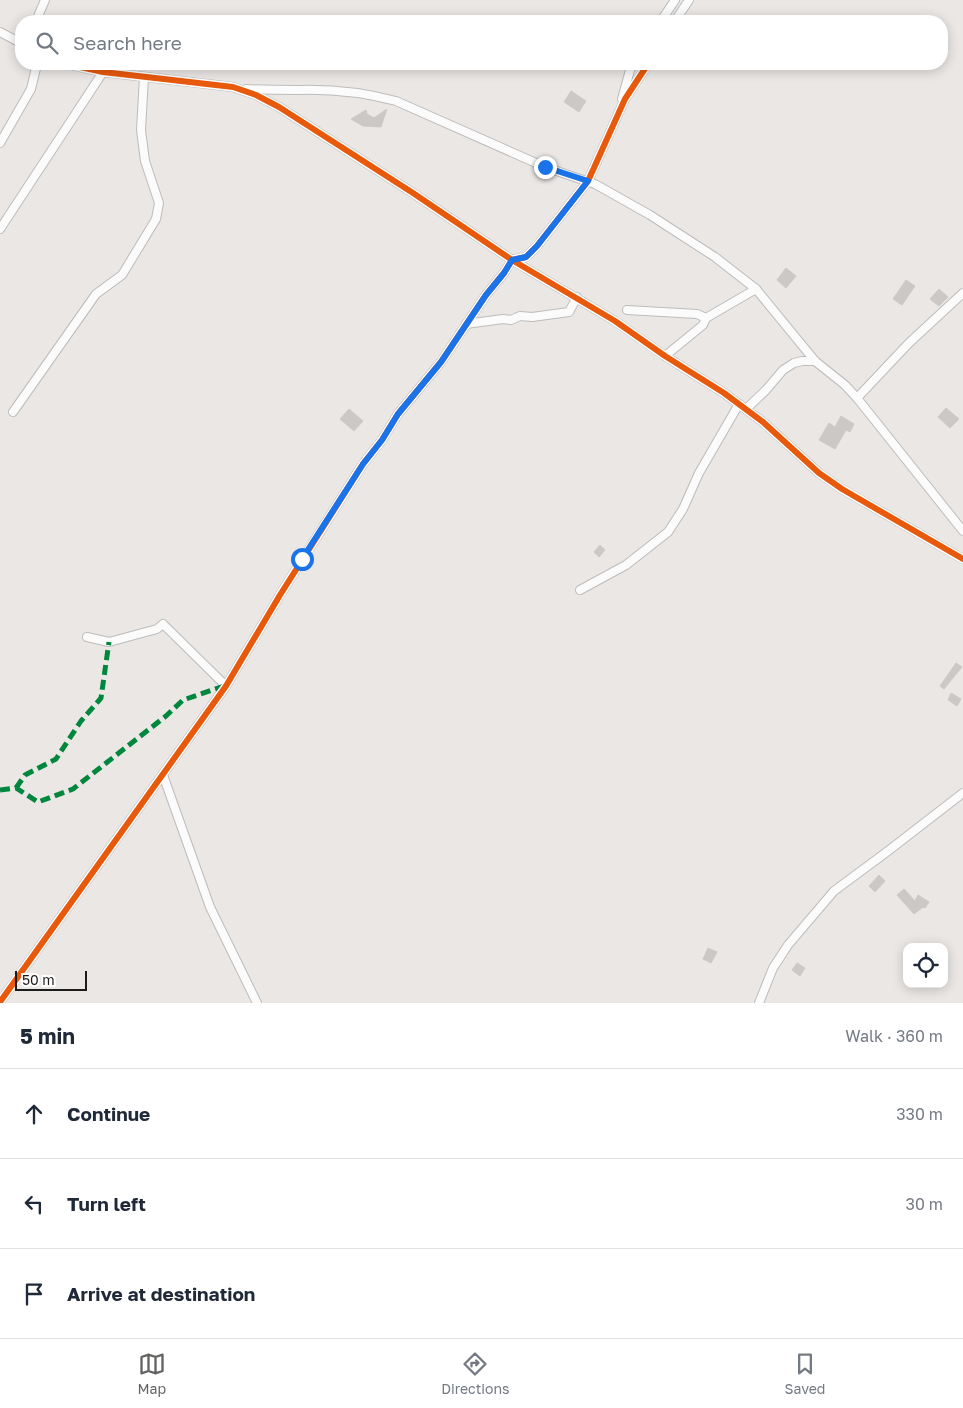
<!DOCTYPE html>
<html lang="en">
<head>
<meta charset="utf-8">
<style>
	:root { --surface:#fff; --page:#f6f6f7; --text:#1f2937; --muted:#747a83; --line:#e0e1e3; --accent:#646362 }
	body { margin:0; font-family:"Golos Text",sans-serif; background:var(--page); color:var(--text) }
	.controls { position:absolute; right:15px; bottom:15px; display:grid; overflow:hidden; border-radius:10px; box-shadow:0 2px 12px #0003 }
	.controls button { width:45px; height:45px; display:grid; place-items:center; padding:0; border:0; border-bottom:1px solid var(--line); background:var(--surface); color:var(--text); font:25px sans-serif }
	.scale { position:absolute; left:15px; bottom:12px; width:72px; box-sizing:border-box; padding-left:5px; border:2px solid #1c1c1c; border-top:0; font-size:14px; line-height:18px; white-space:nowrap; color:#1c1c1c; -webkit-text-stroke:4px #fff; paint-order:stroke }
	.stop { position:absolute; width:15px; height:15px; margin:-11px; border:4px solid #1a73e8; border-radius:50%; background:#fff }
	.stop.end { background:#1a73e8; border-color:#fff; box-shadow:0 1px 5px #0008 }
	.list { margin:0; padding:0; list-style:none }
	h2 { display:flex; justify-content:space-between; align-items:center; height:65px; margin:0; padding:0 20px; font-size:21px }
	h2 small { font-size:16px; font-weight:400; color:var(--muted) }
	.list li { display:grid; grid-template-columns:32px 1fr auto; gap:15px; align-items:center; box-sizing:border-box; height:90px; padding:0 20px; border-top:1px solid var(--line) }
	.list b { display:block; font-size:19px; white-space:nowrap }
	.list em { font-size:16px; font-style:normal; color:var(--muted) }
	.icon { flex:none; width:28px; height:28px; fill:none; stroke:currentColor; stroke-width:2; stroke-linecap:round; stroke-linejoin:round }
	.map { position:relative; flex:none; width:963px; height:1003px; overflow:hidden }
	.search { position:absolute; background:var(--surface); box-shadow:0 2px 12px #0003; left:15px; right:15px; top:15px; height:55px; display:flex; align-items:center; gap:12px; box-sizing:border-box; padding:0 18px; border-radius:20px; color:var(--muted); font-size:19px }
	.sheet { height:335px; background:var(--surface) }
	nav { display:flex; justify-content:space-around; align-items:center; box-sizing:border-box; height:70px; border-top:1px solid var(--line); background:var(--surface); font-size:14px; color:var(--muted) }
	nav a { display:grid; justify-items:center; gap:2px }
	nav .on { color:var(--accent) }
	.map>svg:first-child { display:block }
	.building { fill:#cbc8c6; stroke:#cdc9c7 }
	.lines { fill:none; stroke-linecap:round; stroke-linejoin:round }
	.street-casing { stroke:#bdbcbb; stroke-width:10 }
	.street { stroke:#fcfbfb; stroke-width:8 }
	.quiet { stroke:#00873e; stroke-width:5; stroke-dasharray:10 5; stroke-linecap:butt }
	.cycleway-casing { stroke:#fff; stroke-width:9 }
	.cycleway { stroke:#e8590c; stroke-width:6 }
	.route { stroke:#1a73e8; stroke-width:6 }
</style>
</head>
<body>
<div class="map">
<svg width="963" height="1003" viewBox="0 0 963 1003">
	<rect width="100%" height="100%" fill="#eae7e5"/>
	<g class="building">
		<polygon points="571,91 586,101 579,112 564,102"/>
		<polygon points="387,109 381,127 363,126 351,119 366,110 367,114 374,118"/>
		<polygon points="786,268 796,276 786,288 777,280"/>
		<polygon points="906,280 915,286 902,305 893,299"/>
		<polygon points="939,289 948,297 939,306 930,299"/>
		<polygon points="946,408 959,419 950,428 938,417"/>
		<polygon points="349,409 363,421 354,431 340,419"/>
		<polygon points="841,416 854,424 850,432 846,430 835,449 819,440 829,423 835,427"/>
		<polygon points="600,545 605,550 599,557 594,552"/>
		<polygon points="956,663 962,667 944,689 940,686"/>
		<polygon points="951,693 961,699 957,706 948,700"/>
		<polygon points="879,875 885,881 875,892 869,886"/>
		<polygon points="904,889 915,901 918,895 929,902 925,908 923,907 914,914 897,895"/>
		<polygon points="708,948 717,952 711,963 703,959"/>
		<polygon points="797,963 805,968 800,976 792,970"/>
	</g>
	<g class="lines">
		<g class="street-casing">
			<g id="street">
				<polyline points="36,21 45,0"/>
				<polyline points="661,21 675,0"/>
				<polyline points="675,21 689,0"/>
				<polyline points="0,32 21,43"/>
				<polyline points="67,64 103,72 233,87 256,95 279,107 413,193 512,260 615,321 665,356 724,393 763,422 819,473 842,489 963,559"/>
				<path d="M246,89C265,90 282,90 300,90C332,89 365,93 396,101L545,167L595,184L650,215L715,257L756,289L815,361L845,385L857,398L963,531"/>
				<polyline points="622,99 630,70 634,64"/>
				<polyline points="0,143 31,89 37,64"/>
				<polyline points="0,229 103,72"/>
				<polyline points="627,310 697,314 706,318"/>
				<polyline points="466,324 503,319 511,320 520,316 532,317 569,312 577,297"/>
				<polyline points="665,356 703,325 706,318 756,289"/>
				<polyline points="857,398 909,343 963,293"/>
				<polyline points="746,409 766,390 783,370 794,363 802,361 815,361"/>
				<polyline points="13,412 96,294 122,275 156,219 159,203 145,161 141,130 144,77"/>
				<polyline points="580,590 626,565 668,532 683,509 699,473 739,404"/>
				<polyline points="87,637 109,642 157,629 163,624 226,686"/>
				<polyline points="163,775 210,907 257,1003"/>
				<polyline points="0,1002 226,686 280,595 363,464 382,440 398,414 441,362 486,295 504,273 512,260 526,257 537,246 588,181 625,99 648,64"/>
				<polyline points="759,1003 773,968 788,945 834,891 888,851 963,793"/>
			</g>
		</g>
		<use href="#street" class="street"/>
		<g class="quiet">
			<polyline points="16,788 25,775 56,759 81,721 101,698 109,642"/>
			<polyline points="0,790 16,788 38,802 73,789 166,716 183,700 224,686"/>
		</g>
		<g class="cycleway-casing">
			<g id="cycleway">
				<polyline points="67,64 103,72 233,87 256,95 279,107 413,193 512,260 615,321 665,356 724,393 763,422 819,473 842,489 963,559"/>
				<polyline points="0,1002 226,686 280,595 363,464 382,440 398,414 441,362 486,295 504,273 512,260 526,257 537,246 588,181 625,99 648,64"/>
			</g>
		</g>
		<use href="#cycleway" class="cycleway"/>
	</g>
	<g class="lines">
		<polyline class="route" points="302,559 363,464 382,440 398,414 441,362 486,295 504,273 512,260 526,257 537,246 588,181 545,167"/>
	</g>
</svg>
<div class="controls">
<button><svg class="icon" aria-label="locate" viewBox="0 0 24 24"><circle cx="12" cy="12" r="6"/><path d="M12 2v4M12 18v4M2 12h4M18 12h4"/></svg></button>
</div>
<div class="scale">50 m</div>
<div class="stop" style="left:302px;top:559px"></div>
<div class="stop end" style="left:545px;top:167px"></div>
<div class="search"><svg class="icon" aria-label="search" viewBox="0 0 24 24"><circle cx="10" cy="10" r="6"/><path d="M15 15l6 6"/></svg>Search here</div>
</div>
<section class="sheet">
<h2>5 min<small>Walk · 360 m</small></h2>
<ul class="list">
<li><svg class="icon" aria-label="ahead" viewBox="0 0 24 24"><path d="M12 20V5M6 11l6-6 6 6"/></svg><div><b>Continue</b></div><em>330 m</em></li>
<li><svg class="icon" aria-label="left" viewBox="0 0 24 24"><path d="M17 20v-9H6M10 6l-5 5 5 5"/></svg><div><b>Turn left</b></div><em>30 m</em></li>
<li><svg class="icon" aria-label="arrive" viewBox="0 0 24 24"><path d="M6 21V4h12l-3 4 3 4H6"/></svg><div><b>Arrive at destination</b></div></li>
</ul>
</section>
<nav>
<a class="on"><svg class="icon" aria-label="map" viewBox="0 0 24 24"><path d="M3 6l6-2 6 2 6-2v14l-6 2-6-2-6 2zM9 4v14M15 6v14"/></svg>Map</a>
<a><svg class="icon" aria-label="directions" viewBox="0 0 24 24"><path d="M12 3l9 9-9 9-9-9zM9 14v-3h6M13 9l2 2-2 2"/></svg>Directions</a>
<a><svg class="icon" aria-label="saved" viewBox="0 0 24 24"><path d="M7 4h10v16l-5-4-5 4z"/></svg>Saved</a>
</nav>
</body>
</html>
